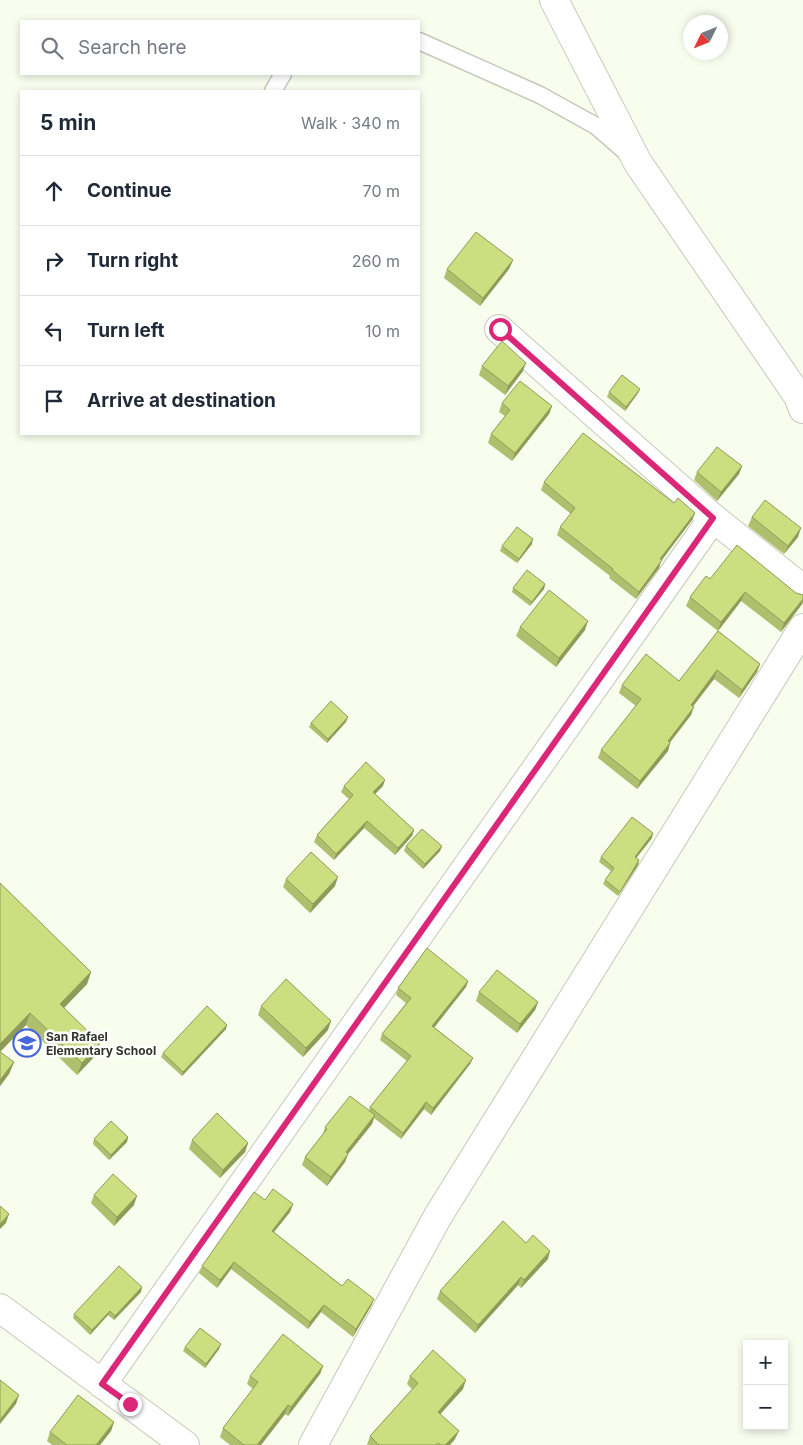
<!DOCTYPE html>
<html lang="en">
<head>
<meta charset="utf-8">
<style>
	:root { --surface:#fff; --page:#f2f2f3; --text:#1f2937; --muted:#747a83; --line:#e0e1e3 }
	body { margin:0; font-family:Inter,sans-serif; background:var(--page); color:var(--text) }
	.controls { position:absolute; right:15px; bottom:15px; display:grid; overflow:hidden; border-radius:0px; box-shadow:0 2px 8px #0003 }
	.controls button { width:45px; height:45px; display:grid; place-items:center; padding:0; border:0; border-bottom:1px solid var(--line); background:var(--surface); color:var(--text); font:25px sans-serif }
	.compass { position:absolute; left:683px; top:15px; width:45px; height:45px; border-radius:50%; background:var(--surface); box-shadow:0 2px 8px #0003; rotate:227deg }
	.stop { position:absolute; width:15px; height:15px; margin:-11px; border:4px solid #db2777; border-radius:50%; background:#fff }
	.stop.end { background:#db2777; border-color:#fff; box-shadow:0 1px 5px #0008 }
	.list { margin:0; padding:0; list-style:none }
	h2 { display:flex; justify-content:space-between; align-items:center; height:65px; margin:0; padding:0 20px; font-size:21px }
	h2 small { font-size:16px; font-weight:400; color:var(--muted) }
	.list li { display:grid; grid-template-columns:32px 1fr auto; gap:15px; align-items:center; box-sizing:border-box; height:70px; padding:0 20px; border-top:1px solid var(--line) }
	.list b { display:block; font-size:19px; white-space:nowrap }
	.list em { font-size:16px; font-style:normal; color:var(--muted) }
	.icon { flex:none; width:28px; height:28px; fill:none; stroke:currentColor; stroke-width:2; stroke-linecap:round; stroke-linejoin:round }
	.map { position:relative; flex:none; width:803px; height:1445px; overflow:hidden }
	.search { position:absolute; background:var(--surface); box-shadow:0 2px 8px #0003; left:20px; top:20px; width:400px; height:55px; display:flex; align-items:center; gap:12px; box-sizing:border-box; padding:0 18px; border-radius:0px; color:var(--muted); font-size:19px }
	.panel { position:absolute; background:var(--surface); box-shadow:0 2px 8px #0003; left:20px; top:90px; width:400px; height:345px; border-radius:0px }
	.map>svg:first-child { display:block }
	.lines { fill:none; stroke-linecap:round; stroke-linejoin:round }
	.lane-casing { stroke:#c6c9bb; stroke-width:19 }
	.street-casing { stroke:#c6c9bb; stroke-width:30 }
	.lane { stroke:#fff; stroke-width:16 }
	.street { stroke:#fff; stroke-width:28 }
	.wall { fill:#afbf6d }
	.shaded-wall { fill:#8f9b59 }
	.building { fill:#ccde7f; stroke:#8f9b59 }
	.route { stroke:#db2777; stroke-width:6 }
	.labels { text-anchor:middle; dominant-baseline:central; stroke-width:5; stroke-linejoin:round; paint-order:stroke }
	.poi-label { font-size:12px; font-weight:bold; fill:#32342e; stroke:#fff; text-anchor:start }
</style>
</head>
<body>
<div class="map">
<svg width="803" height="1445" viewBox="0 0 803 1445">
	<rect width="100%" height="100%" fill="#f9fdee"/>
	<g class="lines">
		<g class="lane-casing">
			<g id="lane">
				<polyline points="419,41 540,95 596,126 627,153"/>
				<polyline points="273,91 283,74"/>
			</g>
		</g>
		<g class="street-casing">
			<g id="street">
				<polyline points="554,0 638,163 798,396 803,409"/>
				<polyline points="499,329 713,518 803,589"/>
				<polyline points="0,1308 185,1445"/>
				<polyline points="102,1384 713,518"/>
				<polyline points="313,1445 438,1216 803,628"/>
			</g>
		</g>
		<use href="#lane" class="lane"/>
		<use href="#street" class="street"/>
	</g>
	<g class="wall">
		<polygon points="513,260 509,269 480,306 444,278 447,269"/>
		<polygon points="482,366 523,371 505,395 479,375"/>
		<polygon points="640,389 638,393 625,411 607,397 609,392"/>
		<polygon points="502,403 552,406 549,414 512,461 488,443 491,434 505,416 499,412"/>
		<polygon points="742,466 739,474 717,501 694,480 697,472"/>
		<polygon points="544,482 674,503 695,513 692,520 661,561 659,568 636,599 609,578 610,576 557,535 560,527 571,514 541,490"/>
		<polygon points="752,517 798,537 784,554 748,526"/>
		<polygon points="532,544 517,563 500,551 502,546"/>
		<polygon points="710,579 796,593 803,595 803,603 781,632 741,601 718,631 686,606 690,597"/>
		<polygon points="545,584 544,589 530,606 512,592 513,588"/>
		<polygon points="520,627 585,630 556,667 516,636"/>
		<polygon points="718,631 760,664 757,672 739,698 714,679 693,706 691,715 670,742 670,743 668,751 637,789 598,758 601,750 636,706 619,693 622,685 679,681"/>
		<polygon points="346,722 327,743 309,727 311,723"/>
		<polygon points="344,786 383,786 375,794 414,830 412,836 395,855 364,828 334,860 314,842 317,835 349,799 341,792"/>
		<polygon points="652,838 636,858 639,860 638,865 618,896 603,884 605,880 611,871 599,862 601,857"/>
		<polygon points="406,846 442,846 440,851 423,869 404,851"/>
		<polygon points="286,879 335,886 310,913 283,887"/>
		<polygon points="0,883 91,972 87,984 64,1008 96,1055 77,1075 26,1025 0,1052 14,1062 9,1074 0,1086"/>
		<polygon points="468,981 466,987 434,1027 473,1058 470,1064 431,1115 424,1109 401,1139 374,1118 372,1124 348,1154 345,1162 327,1186 302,1165 305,1157 323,1134 325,1127 369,1110 370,1107 407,1061 380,1040 382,1034 406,1003 396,995 398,988"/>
		<polygon points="479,992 538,1002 535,1010 517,1033 476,1001"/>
		<polygon points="261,1006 328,1030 303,1057 258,1015"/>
		<polygon points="226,1029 182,1076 161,1057 163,1053"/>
		<polygon points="128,1137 127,1142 109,1160 93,1144 94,1139"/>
		<polygon points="192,1140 248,1143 245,1152 220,1178 189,1149"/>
		<polygon points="94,1195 134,1205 114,1226 91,1203"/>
		<polygon points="265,1200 293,1204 290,1212 274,1232 342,1286 374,1299 371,1306 353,1337 321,1312 308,1329 231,1269 217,1288 199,1273 202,1266"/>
		<polygon points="526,1243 548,1259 521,1288 518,1285 475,1333 437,1299 440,1291"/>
		<polygon points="141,1292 114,1320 108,1315 90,1335 73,1318 74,1314"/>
		<polygon points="221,1344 219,1349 205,1368 183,1351 185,1347"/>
		<polygon points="323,1366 320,1374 288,1416 285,1414 261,1445 230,1445 220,1437 223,1428 253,1389 247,1384 250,1376"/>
		<polygon points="410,1376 463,1389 440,1414 455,1439 450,1445 367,1445 370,1436 412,1389 407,1384"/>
		<polygon points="114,1422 111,1431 100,1445 52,1445 47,1441 50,1432"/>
	</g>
	<g class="shaded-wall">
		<polygon points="513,260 509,269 480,306 483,298"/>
		<polygon points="526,363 523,371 505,395 508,386"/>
		<polygon points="640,389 638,393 625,411 626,407"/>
		<polygon points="552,406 549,414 512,461 515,453"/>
		<polygon points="742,466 739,474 717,501 721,492"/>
		<polygon points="695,513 692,520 661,561 659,568 636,599 639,592 660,559"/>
		<polygon points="801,528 798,537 784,554 788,546"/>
		<polygon points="533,539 532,544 517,563 519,559"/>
		<polygon points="545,584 544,589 530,606 532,602"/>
		<polygon points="745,592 741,601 718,631 721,622"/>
		<polygon points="803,599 802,604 781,632 784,623"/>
		<polygon points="588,621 585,630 556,667 559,658"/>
		<polygon points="760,664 757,672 739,698 742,690"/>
		<polygon points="717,670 714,679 688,713 691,705"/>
		<polygon points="694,707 691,715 665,749 668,741"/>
		<polygon points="348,717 346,722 327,743 328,739"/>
		<polygon points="670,743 668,751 637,789 640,781"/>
		<polygon points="385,780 383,786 371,798 373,792"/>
		<polygon points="367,821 364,828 334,860 336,854"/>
		<polygon points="414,830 412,836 395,855 398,848"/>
		<polygon points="653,833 652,838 633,862 635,857"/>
		<polygon points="442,846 440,851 423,869 425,864"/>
		<polygon points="639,860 638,865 618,896 620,892"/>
		<polygon points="338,877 335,886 310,913 313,904"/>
		<polygon points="91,972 87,984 56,1016 60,1004"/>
		<polygon points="468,981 466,987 430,1033 432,1026"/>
		<polygon points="538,1002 535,1010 517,1033 520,1024"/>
		<polygon points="30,1013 26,1025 0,1052 0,1044"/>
		<polygon points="331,1021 328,1030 303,1057 306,1048"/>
		<polygon points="227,1025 226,1029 182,1076 183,1072"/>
		<polygon points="100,1043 96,1055 77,1075 82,1063"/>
		<polygon points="473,1058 470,1064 431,1115 433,1108"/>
		<polygon points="14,1062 9,1074 0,1086 0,1080"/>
		<polygon points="426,1102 424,1109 401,1139 403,1133"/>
		<polygon points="375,1115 372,1124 348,1154 345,1162 327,1186 331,1177 346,1152"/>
		<polygon points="128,1137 127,1142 109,1160 111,1155"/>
		<polygon points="248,1143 245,1152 220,1178 223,1170"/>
		<polygon points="137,1196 134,1205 114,1226 117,1217"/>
		<polygon points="293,1204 290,1212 269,1238 272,1231"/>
		<polygon points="9,1214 6,1223 0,1229 0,1224"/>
		<polygon points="550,1251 548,1259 521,1288 524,1280"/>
		<polygon points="234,1262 231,1269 217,1288 220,1280"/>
		<polygon points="521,1277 518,1285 475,1333 478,1325"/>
		<polygon points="142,1287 141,1292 114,1320 115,1316"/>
		<polygon points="374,1299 371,1306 353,1337 356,1329"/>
		<polygon points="324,1305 321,1312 308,1329 310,1322"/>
		<polygon points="110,1311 108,1315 90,1335 92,1330"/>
		<polygon points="221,1344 219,1349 205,1368 206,1364"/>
		<polygon points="323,1366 320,1374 288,1416 291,1407"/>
		<polygon points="466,1380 463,1389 435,1420 438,1412"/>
		<polygon points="19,1395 16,1404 0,1424 0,1420"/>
		<polygon points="288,1405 285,1414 261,1445 257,1445"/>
		<polygon points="114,1422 111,1431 100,1445 96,1445"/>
		<polygon points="459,1431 455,1439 450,1445 445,1445"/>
	</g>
	<g class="building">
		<polygon points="476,232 513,260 483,298 447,269"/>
		<polygon points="502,341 526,363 508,386 482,366"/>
		<polygon points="622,375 640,389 626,407 609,392"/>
		<polygon points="520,381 552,406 515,453 491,434 510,410 502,403"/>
		<polygon points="583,433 674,503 678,498 695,513 660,559 662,560 639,592 612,570 613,569 560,527 575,508 544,482"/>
		<polygon points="717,447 742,466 721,492 697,472"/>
		<polygon points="765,500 801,528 788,546 752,517"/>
		<polygon points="517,527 533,539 519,559 502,546"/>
		<polygon points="737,545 796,593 803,595 803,599 784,623 745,592 721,622 690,597 706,576 710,579"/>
		<polygon points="527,570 545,584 532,602 513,588"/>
		<polygon points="549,590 588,621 559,658 520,627"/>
		<polygon points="718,631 760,664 742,690 717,670 691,705 694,707 668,741 670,743 640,781 601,750 641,699 622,685 646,654 679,681"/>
		<polygon points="331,701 348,717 328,739 311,723"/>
		<polygon points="366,762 385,780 373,792 414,830 398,848 367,821 336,854 317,835 353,795 344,786"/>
		<polygon points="632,817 653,833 635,857 639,860 620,892 605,880 614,868 601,857"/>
		<polygon points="422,829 442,846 425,864 406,846"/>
		<polygon points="311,852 338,877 313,904 286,879"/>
		<polygon points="0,883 91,972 60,1004 100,1043 82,1063 30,1013 0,1044"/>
		<polygon points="427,948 468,981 432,1026 473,1058 433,1108 426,1102 403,1133 370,1107 411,1056 382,1034 411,998 398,988"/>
		<polygon points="497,970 538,1002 520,1024 479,992"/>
		<polygon points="286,979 331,1021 306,1048 261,1006"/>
		<polygon points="207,1006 227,1025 183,1072 163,1053"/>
		<polygon points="0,1052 14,1062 0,1080"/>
		<polygon points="350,1096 375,1115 346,1152 348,1154 331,1177 305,1157 327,1129 325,1127"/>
		<polygon points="217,1113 248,1143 223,1170 192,1140"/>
		<polygon points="111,1121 128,1137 111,1155 94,1139"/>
		<polygon points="113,1174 137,1196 117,1217 94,1195"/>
		<polygon points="273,1189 293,1204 272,1231 342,1286 348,1279 374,1299 356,1329 324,1305 310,1322 234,1262 220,1280 202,1266 254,1192 265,1200"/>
		<polygon points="0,1206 9,1214 0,1224"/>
		<polygon points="503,1221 526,1243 533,1235 550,1251 524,1280 521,1277 478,1325 440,1291"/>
		<polygon points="119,1266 142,1287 115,1316 110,1311 92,1330 74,1314"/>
		<polygon points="200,1328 221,1344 206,1364 185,1347"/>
		<polygon points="283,1334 323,1366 291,1407 288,1405 257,1445 244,1445 223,1428 258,1382 250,1376"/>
		<polygon points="433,1350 466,1380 438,1412 459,1431 445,1445 441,1445 438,1443 436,1445 379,1445 370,1436 418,1383 410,1376"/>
		<polygon points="0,1380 19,1395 0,1420"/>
		<polygon points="78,1395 114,1422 96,1445 67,1445 50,1432"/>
	</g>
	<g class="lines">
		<polyline class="route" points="130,1404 102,1384 713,518 500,329"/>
	</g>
	<defs>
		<g id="school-ring" transform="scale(1.4375)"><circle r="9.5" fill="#fff" stroke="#4667da" stroke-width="1.5"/><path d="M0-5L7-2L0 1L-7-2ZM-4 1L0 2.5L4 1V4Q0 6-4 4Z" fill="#4667da"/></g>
	</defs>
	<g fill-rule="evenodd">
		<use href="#school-ring" x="27" y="1043"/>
	</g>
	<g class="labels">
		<g class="poi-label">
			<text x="46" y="1036">San Rafael<tspan x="46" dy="14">Elementary School</tspan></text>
		</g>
	</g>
</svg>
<div class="controls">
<button>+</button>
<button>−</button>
</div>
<svg class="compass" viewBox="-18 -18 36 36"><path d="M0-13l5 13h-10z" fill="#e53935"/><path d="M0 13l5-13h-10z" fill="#747a83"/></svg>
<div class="stop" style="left:500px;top:329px"></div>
<div class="stop end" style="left:130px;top:1404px"></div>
<div class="search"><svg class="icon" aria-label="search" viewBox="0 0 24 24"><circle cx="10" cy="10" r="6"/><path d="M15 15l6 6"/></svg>Search here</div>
<section class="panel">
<h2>5 min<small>Walk · 340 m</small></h2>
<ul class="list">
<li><svg class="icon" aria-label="ahead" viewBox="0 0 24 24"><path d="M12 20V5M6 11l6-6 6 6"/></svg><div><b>Continue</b></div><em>70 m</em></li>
<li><svg class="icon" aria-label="right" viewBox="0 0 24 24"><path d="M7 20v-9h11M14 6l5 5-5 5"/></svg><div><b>Turn right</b></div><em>260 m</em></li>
<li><svg class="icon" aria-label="left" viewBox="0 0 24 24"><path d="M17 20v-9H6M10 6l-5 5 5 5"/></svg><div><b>Turn left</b></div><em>10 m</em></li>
<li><svg class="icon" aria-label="arrive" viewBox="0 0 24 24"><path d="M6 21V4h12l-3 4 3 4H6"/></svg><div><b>Arrive at destination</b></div></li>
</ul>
</section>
</div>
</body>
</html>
